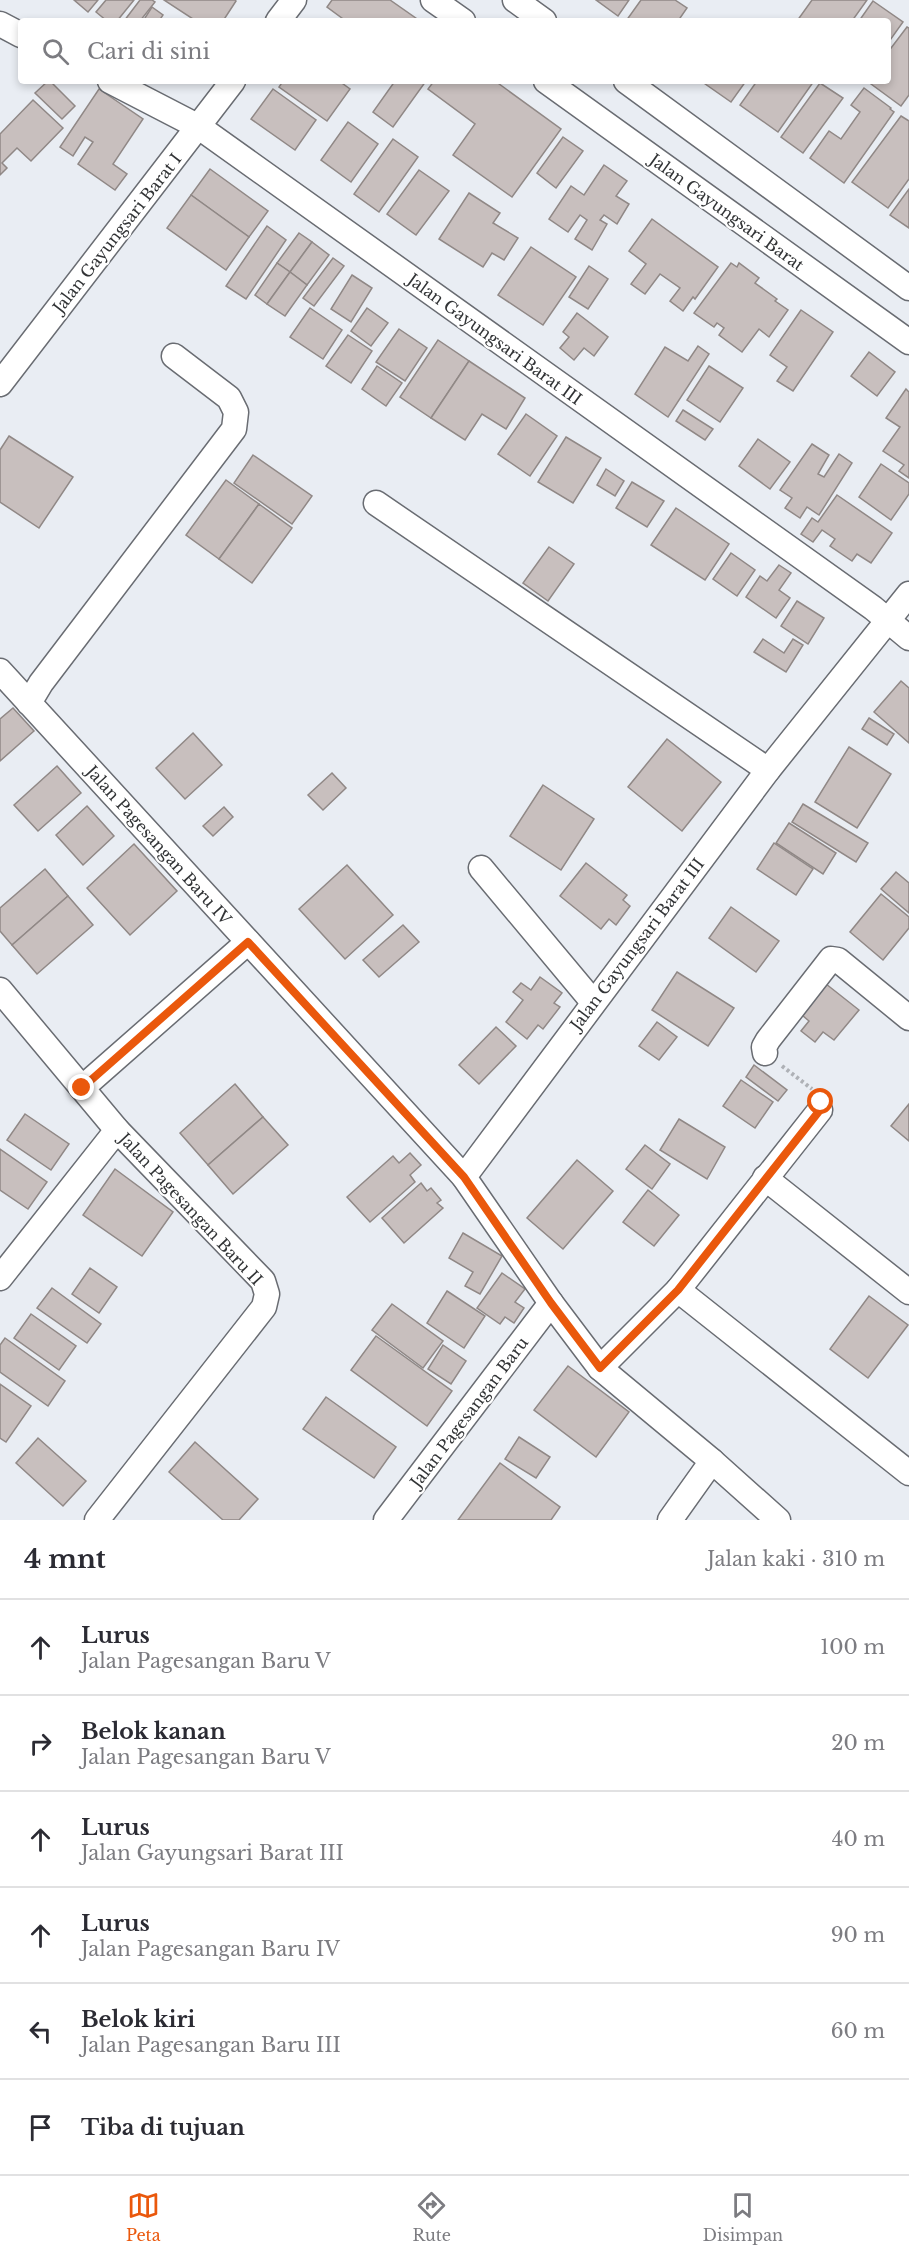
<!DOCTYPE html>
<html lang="id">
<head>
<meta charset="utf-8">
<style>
	:root { --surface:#fff; --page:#f2f2f3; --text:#2b2b33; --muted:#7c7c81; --line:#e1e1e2; --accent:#ea580c }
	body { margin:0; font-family:"Libre Baskerville",serif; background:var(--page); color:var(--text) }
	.stop { position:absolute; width:18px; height:18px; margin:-14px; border:4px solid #ea580c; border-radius:50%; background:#fff }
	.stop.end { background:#ea580c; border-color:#fff; box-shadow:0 2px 6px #0008 }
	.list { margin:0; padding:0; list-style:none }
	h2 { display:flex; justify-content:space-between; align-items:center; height:78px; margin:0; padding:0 24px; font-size:26px }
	h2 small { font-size:20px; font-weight:400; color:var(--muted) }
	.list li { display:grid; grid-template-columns:39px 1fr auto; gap:18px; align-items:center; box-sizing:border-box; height:96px; padding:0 24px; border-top:2px solid var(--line) }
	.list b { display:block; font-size:22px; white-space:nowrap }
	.list p { margin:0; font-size:20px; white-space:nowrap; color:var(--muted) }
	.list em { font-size:20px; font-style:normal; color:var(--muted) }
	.icon { flex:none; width:33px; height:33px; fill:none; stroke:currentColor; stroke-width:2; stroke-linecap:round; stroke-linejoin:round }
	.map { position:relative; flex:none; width:909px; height:1520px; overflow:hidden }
	.search { position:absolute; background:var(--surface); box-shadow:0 3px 9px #0003; left:18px; right:18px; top:18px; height:66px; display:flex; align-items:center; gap:15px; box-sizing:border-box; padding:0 21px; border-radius:6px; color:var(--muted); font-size:22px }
	.sheet { height:654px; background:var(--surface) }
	nav { display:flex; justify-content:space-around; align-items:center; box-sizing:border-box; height:84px; border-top:2px solid var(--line); background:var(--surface); font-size:16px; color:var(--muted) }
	nav a { display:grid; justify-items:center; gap:3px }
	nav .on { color:var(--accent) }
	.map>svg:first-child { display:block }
	.building { fill:#c8bfbe; stroke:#908886; stroke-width:1.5 }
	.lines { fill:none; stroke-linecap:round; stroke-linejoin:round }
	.minor-casing { stroke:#696c72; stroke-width:27 }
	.path { stroke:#aeb1b6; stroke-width:4; stroke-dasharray:3 3; stroke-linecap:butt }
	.minor { stroke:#fff; stroke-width:24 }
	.route { stroke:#ea580c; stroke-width:8 }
	.labels { text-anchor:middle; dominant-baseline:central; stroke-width:4.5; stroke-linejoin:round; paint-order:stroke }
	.street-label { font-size:16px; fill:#323436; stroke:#fff }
</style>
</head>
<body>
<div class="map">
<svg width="909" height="1520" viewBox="0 0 909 1520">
	<rect width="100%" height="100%" fill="#e9edf3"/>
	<g class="building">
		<polygon points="74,0 98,0 88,12"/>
		<polygon points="106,0 134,0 117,21 107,21 96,12"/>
		<polygon points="140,0 152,0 155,2 140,21 124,21"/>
		<polygon points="164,0 235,0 236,1 223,21 196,21"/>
		<polygon points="332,0 390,0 420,21 346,21 327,7"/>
		<polygon points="596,0 629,0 618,16"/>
		<polygon points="641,0 675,0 687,8 678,21 626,21"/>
		<polygon points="812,0 867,0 852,21 797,21"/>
		<polygon points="873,1 903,22 888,43 888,21 859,21"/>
		<polygon points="152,7 163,15 159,21 143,21"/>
		<polygon points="907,27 909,28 909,95 901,106 867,81 888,81 888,52"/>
		<polygon points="48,81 50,81 75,106 62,119 35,93"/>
		<polygon points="283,81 339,81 350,89 327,121 279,87"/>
		<polygon points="395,81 426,81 393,127 373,112"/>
		<polygon points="434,81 495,81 561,129 512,197 453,155 475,124 428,89"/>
		<polygon points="701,81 746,81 731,102"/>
		<polygon points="757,81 814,81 778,132 740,105"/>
		<polygon points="820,83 843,98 803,153 781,137"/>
		<polygon points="864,88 891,108 890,109 894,112 844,183 810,158 829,131 841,139 860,112 851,105"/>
		<polygon points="99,89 143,119 113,164 127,174 115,190 78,164 93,142 85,137 73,156 60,147"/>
		<polygon points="273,89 316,120 295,150 251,119"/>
		<polygon points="33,100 63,128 31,161 17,148 2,163 7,168 0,175 0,134"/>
		<polygon points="901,116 909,121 909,179 888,208 852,182"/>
		<polygon points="348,122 378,144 351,182 321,160"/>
		<polygon points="563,137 583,151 556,188 537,173"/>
		<polygon points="393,139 418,157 379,212 354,194"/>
		<polygon points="604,165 627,181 616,196 629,204 617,224 604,215 600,220 607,224 592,250 575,239 587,220 580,215 568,232 549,219 571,186 584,195"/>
		<polygon points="210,169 268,211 249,237 191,195"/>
		<polygon points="419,170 449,191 416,235 387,214"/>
		<polygon points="909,189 909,228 890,215"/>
		<polygon points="469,193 500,213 493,223 518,238 504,260 492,253 483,267 439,239"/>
		<polygon points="191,195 249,237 226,270 167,228"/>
		<polygon points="652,219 718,267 695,299 693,297 683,311 670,301 680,288 660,274 645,294 631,284 646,264 629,251"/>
		<polygon points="267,226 286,240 246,299 226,286"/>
		<polygon points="299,233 312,242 290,272 277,263"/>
		<polygon points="312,242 329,255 307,285 290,272"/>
		<polygon points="531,247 576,277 543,325 498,295"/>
		<polygon points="333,258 344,266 314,306 303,298"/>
		<polygon points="277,263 290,272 267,304 255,295"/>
		<polygon points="731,263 737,267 739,263 759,278 755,283 777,299 775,301 788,310 769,337 759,329 742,352 719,335 724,328 717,323 714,327 694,313"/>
		<polygon points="589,266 608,279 588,309 569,297"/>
		<polygon points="290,272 307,285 285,316 267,304"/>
		<polygon points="352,275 372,288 351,322 331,309"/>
		<polygon points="310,308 342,330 323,359 290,337"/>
		<polygon points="367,308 388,323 371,346 351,331"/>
		<polygon points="801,310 833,332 793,391 777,381 787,367 770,355"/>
		<polygon points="577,313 608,337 594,356 584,348 574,360 560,348 569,337 563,332"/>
		<polygon points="399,329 427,348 405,381 376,362"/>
		<polygon points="348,335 372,351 351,383 326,366"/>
		<polygon points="438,340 469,361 431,418 400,397"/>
		<polygon points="698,346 709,354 668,417 635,394 665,347 688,361"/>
		<polygon points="869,352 895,372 877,396 851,376"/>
		<polygon points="469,361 525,398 506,429 482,414 465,440 431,418"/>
		<polygon points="377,366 402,383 386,406 362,389"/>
		<polygon points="709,366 743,388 720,422 687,400"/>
		<polygon points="906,389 909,392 909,478 899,471 904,465 883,451 900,427 886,418"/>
		<polygon points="683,410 713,429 705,440 676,421"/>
		<polygon points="526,414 557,436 530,476 498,454"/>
		<polygon points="9,436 73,477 39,528 0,502 0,450"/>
		<polygon points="566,437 601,458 573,503 538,482"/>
		<polygon points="758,439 790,462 770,489 739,466"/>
		<polygon points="812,444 829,455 818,474 824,477 839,454 852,463 819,515 807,507 800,518 785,508 792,498 780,490"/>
		<polygon points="253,455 312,496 292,524 234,483"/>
		<polygon points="881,464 909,483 909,494 891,520 859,497"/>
		<polygon points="606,469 624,481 615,496 597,485"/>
		<polygon points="226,480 259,504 219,559 186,535"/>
		<polygon points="632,482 664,501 647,527 616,508"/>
		<polygon points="837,495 892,533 871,563 857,554 852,561 830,546 835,539 822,530 813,542 801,534 812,518 818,522"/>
		<polygon points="259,504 292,528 252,583 219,559"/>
		<polygon points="676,508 729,544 705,580 651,545"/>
		<polygon points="549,547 574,564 548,601 523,583"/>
		<polygon points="731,553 755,570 737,596 713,579"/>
		<polygon points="779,565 791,573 779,590 790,598 776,618 746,597 760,576 767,581"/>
		<polygon points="797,601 824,618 808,644 781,626"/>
		<polygon points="763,639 784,653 793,639 803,645 786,672 754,652"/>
		<polygon points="901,681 909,688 909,743 874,712"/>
		<polygon points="13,708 34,731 0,761 0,719"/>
		<polygon points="869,718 894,734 887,745 862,729"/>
		<polygon points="193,733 222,765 185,799 156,768"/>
		<polygon points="667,739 721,782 682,831 628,787"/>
		<polygon points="849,747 891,774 857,828 815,802"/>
		<polygon points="57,766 81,793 38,831 14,805"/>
		<polygon points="332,773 346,788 323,810 308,795"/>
		<polygon points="543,785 594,819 561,870 510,836"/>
		<polygon points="803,804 868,843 856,862 792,822"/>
		<polygon points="87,806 114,836 83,865 56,835"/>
		<polygon points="224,807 233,817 213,836 203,826"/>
		<polygon points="789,823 836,853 823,874 776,843"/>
		<polygon points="774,843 813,869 796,895 757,869"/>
		<polygon points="134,844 177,891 130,935 87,888"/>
		<polygon points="586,863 627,895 623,900 630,906 616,925 609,919 601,929 560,896"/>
		<polygon points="347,865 393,915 345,959 299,909"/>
		<polygon points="45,869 68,896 12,945 0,931 0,908"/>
		<polygon points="896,872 909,883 909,913 881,889"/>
		<polygon points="881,894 909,917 909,928 883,960 850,932"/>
		<polygon points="68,896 93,925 37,974 12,945"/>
		<polygon points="731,907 779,941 756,972 709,938"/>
		<polygon points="403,925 419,942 379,977 363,960"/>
		<polygon points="677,972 734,1008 708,1046 652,1010"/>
		<polygon points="540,977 562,993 554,1003 560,1007 543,1029 538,1025 527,1039 506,1022 523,1000 513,992 521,983 531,990"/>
		<polygon points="821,980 859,1010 834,1040 823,1032 815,1042 801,1031 809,1021 796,1010"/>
		<polygon points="657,1022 677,1037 659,1060 639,1046"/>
		<polygon points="496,1027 516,1046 479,1084 459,1065"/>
		<polygon points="754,1065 787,1090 778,1101 746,1077"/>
		<polygon points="741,1080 773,1102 755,1128 723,1106"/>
		<polygon points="235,1084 263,1117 208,1165 180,1133"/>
		<polygon points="909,1104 909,1141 891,1126"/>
		<polygon points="25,1114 69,1144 51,1170 7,1140"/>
		<polygon points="263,1117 288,1145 233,1194 208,1165"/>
		<polygon points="679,1119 725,1147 707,1179 660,1150"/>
		<polygon points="645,1145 670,1164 652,1189 626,1169"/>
		<polygon points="0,1149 47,1182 28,1209 0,1190"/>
		<polygon points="410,1153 421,1165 410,1175 415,1182 370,1222 347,1197 393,1156 399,1163"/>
		<polygon points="577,1160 613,1191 563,1249 527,1218"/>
		<polygon points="115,1169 173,1212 142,1256 83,1215"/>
		<polygon points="421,1183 427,1191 431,1188 441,1200 437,1203 443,1208 404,1243 382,1218"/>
		<polygon points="648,1190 679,1215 654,1246 623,1222"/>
		<polygon points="463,1233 502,1256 480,1294 465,1286 473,1272 449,1258"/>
		<polygon points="90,1268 117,1287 99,1313 72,1294"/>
		<polygon points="502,1273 525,1289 515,1302 524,1308 514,1323 505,1317 500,1324 477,1308"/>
		<polygon points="52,1288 101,1324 87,1343 37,1308"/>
		<polygon points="447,1291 485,1316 464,1348 427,1323"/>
		<polygon points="869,1296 908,1325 868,1378 830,1349"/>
		<polygon points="392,1304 443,1341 423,1368 372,1330"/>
		<polygon points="31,1314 76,1346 59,1370 14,1338"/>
		<polygon points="376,1336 452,1391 427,1426 351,1370"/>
		<polygon points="5,1338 65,1381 48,1406 0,1372 0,1345"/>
		<polygon points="443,1345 466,1361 451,1384 428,1369"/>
		<polygon points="568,1366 629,1412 596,1457 534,1410"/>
		<polygon points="0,1384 31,1406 6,1442 0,1438"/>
		<polygon points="326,1397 396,1447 374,1478 303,1429"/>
		<polygon points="519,1437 550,1457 536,1478 505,1459"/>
		<polygon points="38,1438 86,1481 63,1506 16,1463"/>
		<polygon points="195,1442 258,1499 239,1520 223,1520 169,1472"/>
		<polygon points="500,1463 560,1507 551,1520 458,1520"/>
	</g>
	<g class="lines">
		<g class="minor-casing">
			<g id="minor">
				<polyline points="433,0 463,21"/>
				<polyline points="515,0 544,21"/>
				<polyline points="278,21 294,0"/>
				<polyline points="0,24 21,35"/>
				<polyline points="110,81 199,127 873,608 909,638"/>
				<polyline points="546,81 909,342"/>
				<polyline points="626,81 909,288"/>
				<polyline points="0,384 233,81"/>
				<polyline points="376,503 768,770"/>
				<polyline points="0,671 464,1177"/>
				<polyline points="29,703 41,683 234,429 236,412 229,398 174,356"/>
				<polyline points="481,868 593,1002"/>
				<polyline points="0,990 117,1130 263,1281 267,1294 264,1307 97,1520"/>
				<polyline points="765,1053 764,1047 768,1040 831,959 838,960 909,1018"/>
				<polyline points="82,1088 248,942"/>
				<polyline points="765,1178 909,1292"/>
				<polyline points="0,1278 117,1130"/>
				<polyline points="678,1290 909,1473"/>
				<polyline points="600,1368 678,1290 820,1110"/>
				<polyline points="386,1520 551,1303"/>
				<polyline points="670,1520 712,1461"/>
				<polyline points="778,1520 712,1461 600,1368 551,1303 464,1177 768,770 909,594"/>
			</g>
		</g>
		<polyline class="path" points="782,1066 812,1089"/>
		<use href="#minor" class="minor"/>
	</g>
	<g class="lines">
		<polyline class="route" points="82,1088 248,942 464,1177 551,1303 600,1368 678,1290 820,1110 821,1102"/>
	</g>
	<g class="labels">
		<g class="street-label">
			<text transform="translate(727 212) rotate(36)">Jalan Gayungsari Barat</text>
			<text transform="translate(117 233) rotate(-52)">Jalan Gayungsari Barat I</text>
			<text transform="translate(495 339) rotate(36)">Jalan Gayungsari Barat III</text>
			<text transform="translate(159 845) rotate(48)">Jalan Pagesangan Baru IV</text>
			<text transform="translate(637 944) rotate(-53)">Jalan Gayungsari Barat III</text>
			<text transform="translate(191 1209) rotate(47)">Jalan Pagesangan Baru II</text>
			<text transform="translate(469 1412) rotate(-53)">Jalan Pagesangan Baru</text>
		</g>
	</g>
</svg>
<div class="stop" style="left:821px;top:1102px"></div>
<div class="stop end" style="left:82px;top:1088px"></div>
<div class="search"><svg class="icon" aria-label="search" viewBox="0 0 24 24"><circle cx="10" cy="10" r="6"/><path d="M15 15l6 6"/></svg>Cari di sini</div>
</div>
<section class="sheet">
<h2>4 mnt<small>Jalan kaki · 310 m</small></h2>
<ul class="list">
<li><svg class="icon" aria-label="ahead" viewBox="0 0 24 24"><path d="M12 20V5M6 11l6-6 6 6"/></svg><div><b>Lurus</b><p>Jalan Pagesangan Baru V</p></div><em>100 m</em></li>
<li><svg class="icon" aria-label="right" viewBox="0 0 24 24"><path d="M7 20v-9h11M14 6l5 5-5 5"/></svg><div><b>Belok kanan</b><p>Jalan Pagesangan Baru V</p></div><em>20 m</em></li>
<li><svg class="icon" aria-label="ahead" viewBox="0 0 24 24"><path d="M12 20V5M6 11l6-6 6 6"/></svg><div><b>Lurus</b><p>Jalan Gayungsari Barat III</p></div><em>40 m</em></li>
<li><svg class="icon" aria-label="ahead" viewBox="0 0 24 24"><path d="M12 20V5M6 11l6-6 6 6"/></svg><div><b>Lurus</b><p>Jalan Pagesangan Baru IV</p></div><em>90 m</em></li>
<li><svg class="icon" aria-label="left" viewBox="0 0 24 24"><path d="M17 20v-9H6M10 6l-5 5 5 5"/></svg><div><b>Belok kiri</b><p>Jalan Pagesangan Baru III</p></div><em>60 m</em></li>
<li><svg class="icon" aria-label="arrive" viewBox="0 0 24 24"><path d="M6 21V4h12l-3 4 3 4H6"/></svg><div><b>Tiba di tujuan</b></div></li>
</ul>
</section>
<nav>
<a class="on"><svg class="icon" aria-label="map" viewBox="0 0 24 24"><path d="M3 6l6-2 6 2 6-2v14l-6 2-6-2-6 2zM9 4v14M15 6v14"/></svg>Peta</a>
<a><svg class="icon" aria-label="directions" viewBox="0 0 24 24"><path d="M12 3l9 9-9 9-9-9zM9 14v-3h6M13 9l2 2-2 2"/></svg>Rute</a>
<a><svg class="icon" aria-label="saved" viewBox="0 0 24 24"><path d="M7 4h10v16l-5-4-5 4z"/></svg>Disimpan</a>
</nav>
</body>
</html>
